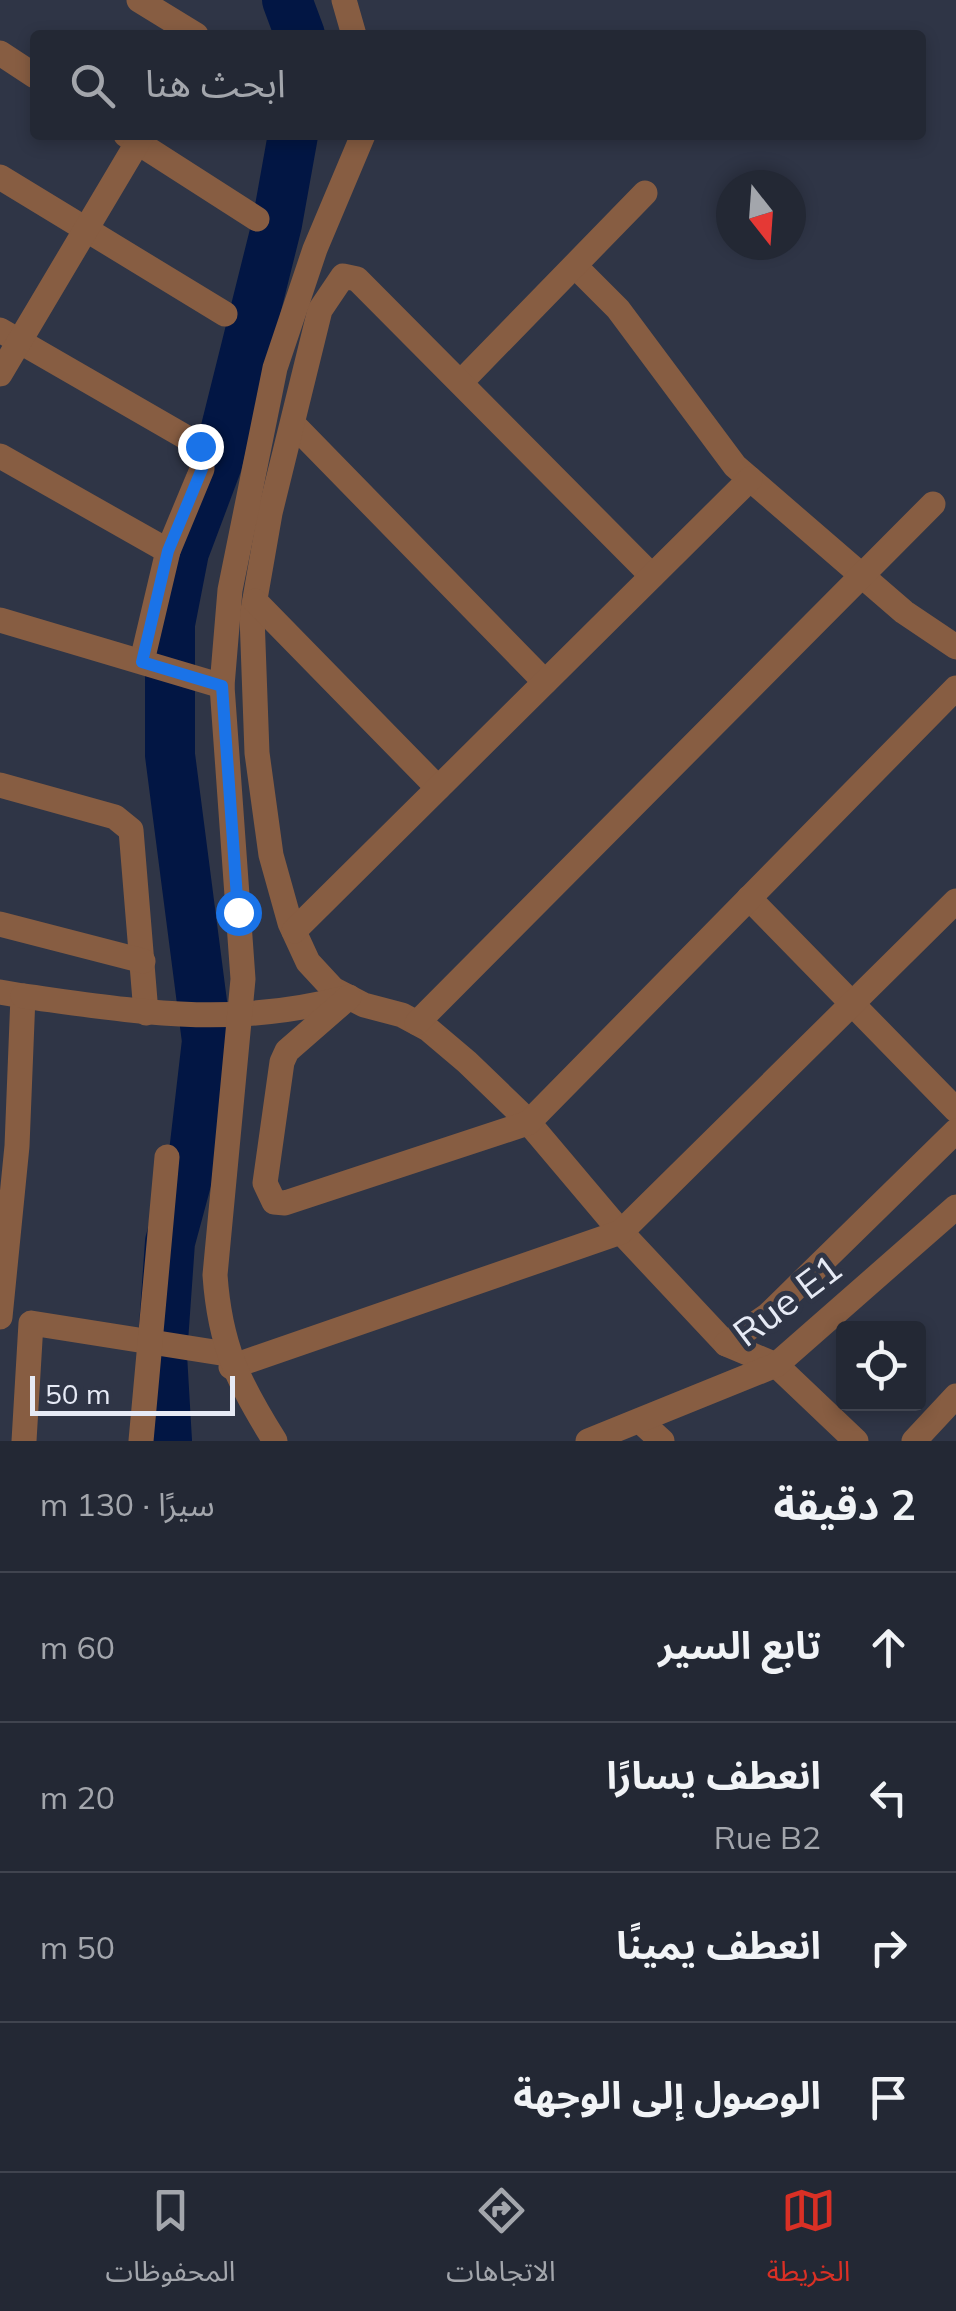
<!DOCTYPE html>
<html lang="ar">
<head>
<meta charset="utf-8">
<style>
	:root { --surface:#232834; --page:#2f3440; --text:#f1f3f6; --muted:#a3a6ac; --line:#40444f; --accent:#d93025 }
	body { margin:0; font-family:Mulish,"Noto Sans Arabic",sans-serif; background:var(--page); color:var(--text); direction:rtl }
	.controls { position:absolute; right:30px; bottom:30px; display:grid; overflow:hidden; border-radius:10px; box-shadow:0 5px 15px #0003 }
	.controls button { width:90px; height:90px; display:grid; place-items:center; padding:0; border:0; border-bottom:2px solid var(--line); background:var(--surface); color:var(--text); font:50px sans-serif }
	.compass { position:absolute; left:716px; top:170px; width:90px; height:90px; border-radius:50%; background:var(--surface); box-shadow:0 5px 15px #0003; rotate:163deg }
	.scale { position:absolute; left:30px; bottom:25px; width:205px; box-sizing:border-box; padding-left:10px; border:5px solid #e6eaf5; border-top:0; font-size:28px; line-height:35px; white-space:nowrap; color:#e6eaf5; -webkit-text-stroke:8px #2f3546; paint-order:stroke }
	.stop { position:absolute; width:30px; height:30px; margin:-22px; border:8px solid #1a73e8; border-radius:50%; background:#fff }
	.stop.end { background:#1a73e8; border-color:#fff; box-shadow:0 2px 10px #0008 }
	.list { margin:0; padding:0; list-style:none }
	h2 { display:flex; justify-content:space-between; align-items:center; height:130px; margin:0; padding:0 40px; font-size:42px }
	h2 small { font-size:32px; font-weight:400; color:var(--muted) }
	.list li { display:grid; grid-template-columns:65px 1fr auto; gap:30px; align-items:center; box-sizing:border-box; height:150px; padding:0 40px; border-top:2px solid var(--line) }
	.list b { display:block; font-size:38px; white-space:nowrap }
	.list p { margin:0; font-size:32px; white-space:nowrap; color:var(--muted) }
	.list em { font-size:32px; font-style:normal; color:var(--muted) }
	.icon { flex:none; width:55px; height:55px; fill:none; stroke:currentColor; stroke-width:2; stroke-linecap:round; stroke-linejoin:round }
	.map { position:relative; flex:none; width:956px; height:1441px; overflow:hidden; direction:ltr }
	.search { position:absolute; background:var(--surface); box-shadow:0 5px 15px #0003; left:30px; right:30px; top:30px; height:110px; display:flex; align-items:center; gap:25px; box-sizing:border-box; padding:0 35px; border-radius:10px; color:var(--muted); font-size:38px }
	.sheet { height:730px; background:var(--surface) }
	nav { display:flex; justify-content:space-around; align-items:center; box-sizing:border-box; height:140px; border-top:2px solid var(--line); background:var(--surface); font-size:28px; color:var(--muted) }
	nav a { display:grid; justify-items:center; gap:5px }
	nav .on { color:var(--accent) }
	.map>svg:first-child { display:block }
	.lines { fill:none; stroke-linecap:round; stroke-linejoin:round }
	.river { stroke:#021644; stroke-width:50 }
	.minor { stroke:#875d42; stroke-width:25 }
	.route { stroke:#1a73e8; stroke-width:12 }
	.labels { text-anchor:middle; dominant-baseline:central; stroke-width:10; stroke-linejoin:round; paint-order:stroke }
	.street-label { font-size:38px; fill:#e6eaf5; stroke:#2f3546 }
</style>
</head>
<body>
<div class="map">
<svg width="956" height="1441" viewBox="0 0 956 1441">
	<rect width="100%" height="100%" fill="#2f3546"/>
	<g class="lines">
		<g class="river">
			<polyline points="287,0 300,35"/>
			<polyline points="167,1441 162,1355 170,1242 194,1153 207,1041 170,755 170,624 184,552 217,464 277,224 293,135"/>
		</g>
		<g class="minor">
			<polyline points="139,0 196,35"/>
			<polyline points="344,0 354,35"/>
			<polyline points="0,53 35,76"/>
			<polyline points="126,135 257,219"/>
			<polyline points="0,177 225,314"/>
			<polyline points="575,266 618,309 735,466 904,612 956,647"/>
			<polyline points="0,330 201,446 202,469 168,551 142,661"/>
			<polyline points="0,374 142,135"/>
			<polyline points="461,382 645,193"/>
			<polyline points="293,424 545,682"/>
			<polyline points="0,456 168,551"/>
			<polyline points="652,576 357,279 343,276 320,310 270,513 252,616 257,753 271,855 290,923 308,962 333,989 364,1005 402,1015 428,1029 467,1062 523,1116 621,1232 726,1344 776,1365 856,1441"/>
			<polyline points="255,601 438,788"/>
			<polyline points="0,620 222,686"/>
			<polyline points="0,785 115,817 131,830 146,1013"/>
			<polyline points="749,898 956,1110"/>
			<polyline points="0,924 143,961"/>
			<polyline points="294,931 750,479"/>
			<polyline points="0,992 23,996 17,1146 0,1317"/>
			<path d="M23,996C141,1012 227,1028 345,998"/>
			<polyline points="349,997 287,1051 282,1062 265,1183 274,1202 285,1203 528,1123 956,688"/>
			<polyline points="417,1023 933,504"/>
			<polyline points="726,1344 768,1315 956,1131"/>
			<polyline points="231,1367 621,1232 956,901"/>
			<polyline points="640,1421 662,1441"/>
			<polyline points="24,1441 31,1323 227,1354"/>
			<polyline points="141,1441 167,1157"/>
			<path d="M275,1441C238,1382 220,1346 215,1275L243,979L222,686L230,590L275,368L315,249L363,135"/>
			<polyline points="588,1441 776,1365 956,1207"/>
			<polyline points="914,1441 956,1396"/>
		</g>
	</g>
	<g class="lines">
		<polyline class="route" points="200,446 202,469 168,551 142,662 222,686 238,912"/>
	</g>
	<g class="labels">
		<g class="street-label">
			<text transform="translate(787 1300) rotate(-37)">Rue E1</text>
		</g>
	</g>
</svg>
<div class="controls">
<button><svg class="icon" aria-label="locate" viewBox="0 0 24 24"><circle cx="12" cy="12" r="6"/><path d="M12 2v4M12 18v4M2 12h4M18 12h4"/></svg></button>
</div>
<svg class="compass" viewBox="-18 -18 36 36"><path d="M0-13l5 13h-10z" fill="#e53935"/><path d="M0 13l5-13h-10z" fill="#a3a6ac"/></svg>
<div class="scale">50 m</div>
<div class="stop" style="left:238px;top:912px"></div>
<div class="stop end" style="left:200px;top:446px"></div>
<div class="search"><svg class="icon" aria-label="search" viewBox="0 0 24 24"><circle cx="10" cy="10" r="6"/><path d="M15 15l6 6"/></svg>ابحث هنا</div>
</div>
<section class="sheet">
<h2>2 دقيقة<small>سيرًا · 130 m</small></h2>
<ul class="list">
<li><svg class="icon" aria-label="ahead" viewBox="0 0 24 24"><path d="M12 20V5M6 11l6-6 6 6"/></svg><div><b>تابع السير</b></div><em>60 m</em></li>
<li><svg class="icon" aria-label="left" viewBox="0 0 24 24"><path d="M17 20v-9H6M10 6l-5 5 5 5"/></svg><div><b>انعطف يسارًا</b><p>Rue B2</p></div><em>20 m</em></li>
<li><svg class="icon" aria-label="right" viewBox="0 0 24 24"><path d="M7 20v-9h11M14 6l5 5-5 5"/></svg><div><b>انعطف يمينًا</b></div><em>50 m</em></li>
<li><svg class="icon" aria-label="arrive" viewBox="0 0 24 24"><path d="M6 21V4h12l-3 4 3 4H6"/></svg><div><b>الوصول إلى الوجهة</b></div></li>
</ul>
</section>
<nav>
<a class="on"><svg class="icon" aria-label="map" viewBox="0 0 24 24"><path d="M3 6l6-2 6 2 6-2v14l-6 2-6-2-6 2zM9 4v14M15 6v14"/></svg>الخريطة</a>
<a><svg class="icon" aria-label="directions" viewBox="0 0 24 24"><path d="M12 3l9 9-9 9-9-9zM9 14v-3h6M13 9l2 2-2 2"/></svg>الاتجاهات</a>
<a><svg class="icon" aria-label="saved" viewBox="0 0 24 24"><path d="M7 4h10v16l-5-4-5 4z"/></svg>المحفوظات</a>
</nav>
</body>
</html>
